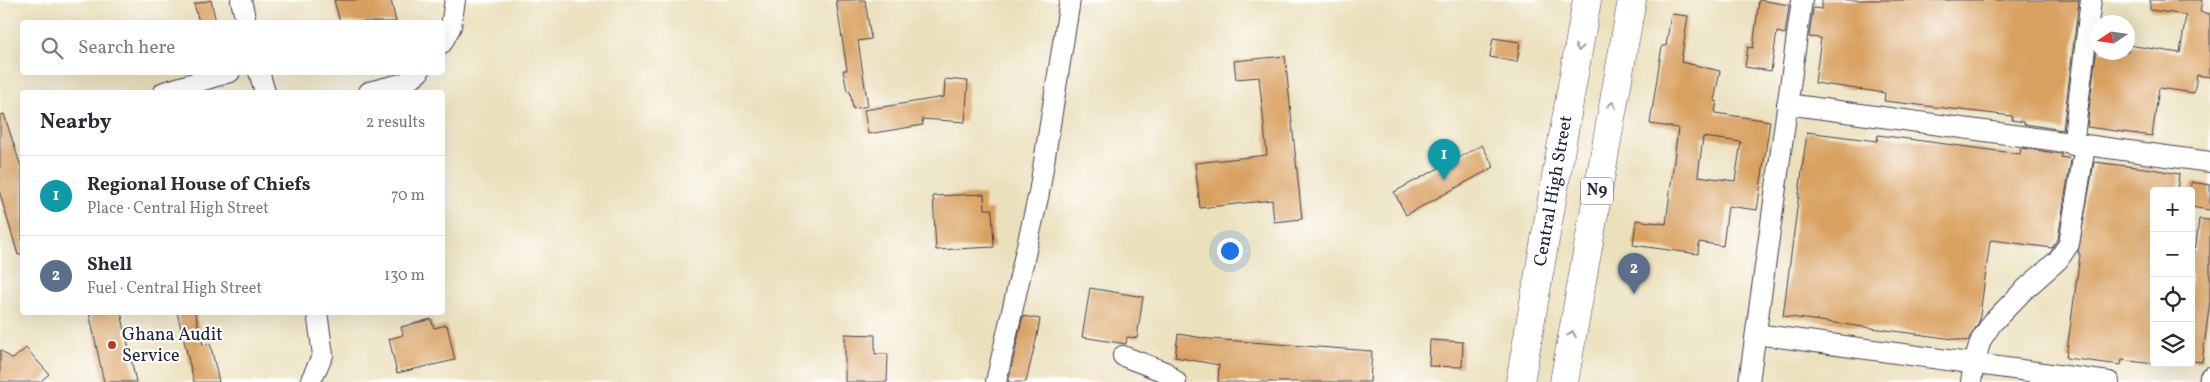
<!DOCTYPE html>
<html lang="en">
<head>
<meta charset="utf-8">
<style>
	:root { --surface:#fff; --page:#f2f2f3; --text:#2b2b33; --muted:#7c7c81; --line:#e1e1e2; --accent:#0b8043 }
	body { margin:0; font-family:Vollkorn,serif; background:var(--page); color:var(--text) }
	.controls { position:absolute; right:15px; bottom:15px; display:grid; overflow:hidden; border-radius:5px; box-shadow:0 5px 20px #0002 }
	.controls button { width:45px; height:45px; display:grid; place-items:center; padding:0; border:0; border-bottom:1px solid var(--line); background:var(--surface); color:var(--text); font:25px sans-serif }
	.compass { position:absolute; left:2090px; top:15px; width:45px; height:45px; border-radius:50%; background:var(--surface); box-shadow:0 5px 20px #0002; rotate:258deg }
	.you { position:absolute; left:1229px; top:250px; width:18px; height:18px; margin:-12px; border:4px solid #fff; border-radius:50%; background:#1a73e8; box-shadow:0 0 0 8px #1a73e833 }
	.badge { display:grid; place-items:center; width:32px; height:32px; border-radius:50%; background:var(--accent); color:#fff; font-size:16px; font-weight:700 }
	.pin { position:absolute; translate:-50% -41px; filter:drop-shadow(0 1px 2px #0008) }
	.pin::after { content:''; position:absolute; top:26px; width:18px; height:15px; background:inherit; clip-path:polygon(0 0,100% 0,50% 100%) }
	.list { margin:0; padding:0; list-style:none }
	h2 { display:flex; justify-content:space-between; align-items:center; height:65px; margin:0; padding:0 20px; font-size:21px }
	h2 small { font-size:16px; font-weight:400; color:var(--muted) }
	.list li { display:grid; grid-template-columns:32px 1fr auto; gap:15px; align-items:center; box-sizing:border-box; height:80px; padding:0 20px; border-top:1px solid var(--line) }
	.list b { display:block; font-size:19px; white-space:nowrap }
	.list p { margin:0; font-size:16px; white-space:nowrap; color:var(--muted) }
	.list em { font-size:16px; font-style:normal; color:var(--muted) }
	.icon { flex:none; width:28px; height:28px; fill:none; stroke:currentColor; stroke-width:2; stroke-linecap:round; stroke-linejoin:round }
	.map { position:relative; flex:none; width:2210px; height:382px; overflow:hidden }
	.search { position:absolute; background:var(--surface); box-shadow:0 5px 20px #0002; left:20px; top:20px; width:425px; height:55px; display:flex; align-items:center; gap:12px; box-sizing:border-box; padding:0 18px; border-radius:5px; color:var(--muted); font-size:19px }
	.panel { position:absolute; background:var(--surface); box-shadow:0 5px 20px #0002; left:20px; top:90px; width:425px; height:225px; border-radius:5px }
	.map>svg:first-child { display:block }
	.building { fill:#d9a160; fill-rule:evenodd }
	.lines { fill:none; stroke-linecap:round; stroke-linejoin:round }
	.street-casing { stroke:#403e4e; stroke-width:22 }
	.highway-casing { stroke:#403e4e; stroke-width:29 }
	.street { stroke:#fff; stroke-width:20 }
	.highway { stroke:#fff; stroke-width:28 }
	.oneway { stroke:#9c9ca7 }
	.poi-dot { fill:#c8321e; stroke:#fff; stroke-width:2 }
	.labels { text-anchor:middle; dominant-baseline:central; stroke-width:4.5; stroke-linejoin:round; paint-order:stroke }
	.shield { fill:#fff; stroke:#646476; stroke-width:1 }
	.shield-label { font-size:16px; font-weight:bold; fill:#22223b }
	.street-label { font-size:18px; fill:#22223b; stroke:#fff }
	.poi-label { font-size:18px; fill:#22223b; stroke:#fff; text-anchor:start }
</style>
</head>
<body>
<div class="map">
<svg width="2210" height="382" viewBox="0 0 2210 382">
	<rect width="100%" height="100%" fill="#fff"/>
	<filter id="ink" filterUnits="userSpaceOnUse"><feTurbulence type="fractalNoise" baseFrequency=".02" numOctaves="2"/><feDisplacementMap in="SourceGraphic" scale="10" xChannelSelector="R" yChannelSelector="G"/><feConvolveMatrix kernelMatrix="1 2 1 2 8 2 1 2 1" color-interpolation-filters="sRGB"/></filter>
	<filter id="wash" filterUnits="userSpaceOnUse"><feTurbulence type="fractalNoise" baseFrequency=".0096" numOctaves="4" result="noise"/><feDisplacementMap in="SourceGraphic" scale="20" xChannelSelector="R" yChannelSelector="G"/><feGaussianBlur stdDeviation="1.12" result="paint"/><feColorMatrix in="noise" values="0 0 0 0 0 0 0 0 0 0 0 0 0 0 0 0 0 1.4 0 .05"/><feComposite in="paint" operator="in"/></filter>
	<g filter="url(#wash)">
		<rect width="100%" height="100%" fill="#ebe0bc"/>
		<g id="blocks">
			<g class="building">
				<polygon points="211,0 216,22 199,22 194,4"/>
				<polygon points="334,0 391,0 396,22 340,22"/>
				<polygon points="836,0 865,0 871,39 858,41 868,106 853,109 850,91 847,91 843,70 847,70"/>
				<polygon points="1759,0 1789,5 1785,34 1777,32 1771,71 1745,67 1748,47 1753,48"/>
				<polygon points="1822,0 2079,0 2063,130 2024,124 2024,122 2012,120 2012,116 1884,101 1885,93 1815,83 1821,38 1809,37 1813,8 1822,9"/>
				<polygon points="2150,0 2202,0 2200,12 2210,14 2210,77 2197,75 2194,93 2159,88 2152,136 2087,127 2096,52 2128,52 2128,45 2180,53 2186,15 2150,10"/>
				<path d="M1671,14L1688,16L1681,62L1720,71L1714,101H1717L1715,113L1770,121L1757,210L1728,206L1723,246L1699,242L1698,254L1633,245L1636,220L1666,224L1678,128L1650,124L1662,46H1666ZM1703,137L1741,142L1735,181L1698,176Z"/>
				<polygon points="1493,38 1520,42 1517,62 1490,57"/>
				<polygon points="1285,56 1302,219 1274,222 1272,200 1200,208 1195,163 1267,155 1259,77 1236,79 1234,61"/>
				<polygon points="945,79 968,81 965,122 922,119 923,125 868,134 864,110 944,97"/>
				<polygon points="4,114 22,170 22,254 18,255 0,194 0,115"/>
				<polygon points="1807,132 1877,141 1878,135 2020,154 2021,148 2062,154 2061,157 2071,159 2058,239 2052,248 1992,240 1990,241 1979,322 1968,341 1783,316"/>
				<polygon points="1482,145 1494,167 1406,215 1394,192"/>
				<polygon points="2094,162 2152,169 2179,174 2177,191 2154,191 2154,364 2122,360 2121,365 2066,358 2080,255 2078,252"/>
				<polygon points="2191,182 2210,185 2210,210 2191,207"/>
				<polygon points="984,194 985,209 992,209 994,247 936,250 933,196"/>
				<polygon points="2199,219 2210,220 2210,301 2202,362 2191,361 2191,252 2195,252"/>
				<polygon points="1090,288 1143,297 1137,338 1127,337 1126,344 1082,337"/>
				<polygon points="89,312 121,312 136,382 104,382"/>
				<polygon points="177,312 195,312 203,345 210,343 219,382 194,382"/>
				<polygon points="1023,316 1040,319 1037,336 1026,382 1008,382"/>
				<polygon points="431,319 434,328 447,325 455,360 397,373 389,339 403,335 401,327"/>
				<polygon points="845,334 875,335 875,354 888,354 887,382 845,382"/>
				<polygon points="1178,334 1210,339 1372,351 1370,382 1218,382 1219,365 1175,357"/>
				<polygon points="1430,340 1463,342 1462,367 1429,366"/>
				<polygon points="26,348 49,374 40,382 0,382 0,350 13,359"/>
			</g>
		</g>
	</g>
	<g filter="url(#ink)">
		<use href="#blocks" fill-opacity="0" stroke="#403e4e" stroke-width="1"/>
		<g class="lines">
			<g class="street-casing">
				<g id="street">
					<polyline points="241,0 246,22"/>
					<polyline points="442,43 451,26 455,0"/>
					<polyline points="259,72 265,92"/>
					<polyline points="164,92 230,72"/>
					<polyline points="369,92 405,83 419,72"/>
					<polyline points="1787,104 2210,162"/>
					<polyline points="2073,145 2091,0"/>
					<polyline points="1756,334 2109,382"/>
					<polyline points="1123,356 1165,372 1176,382"/>
					<polyline points="310,382 323,355 317,312"/>
					<polyline points="996,382 1039,193 1070,0"/>
					<polyline points="1749,382 1802,0"/>
					<polyline points="1971,382 1974,363 1981,340 1992,323 2023,291 2058,260 2069,244 2085,146"/>
					<polyline points="2209,382 2210,377"/>
				</g>
			</g>
			<g class="highway-casing">
				<g id="highway">
					<path id="s1" d="M1520,382L1587,0"/>
					<polyline points="1564,382 1632,0"/>
				</g>
			</g>
			<use href="#street" class="street"/>
			<use href="#highway" class="highway"/>
		</g>
		<defs><path id="oneway-chevron" d="M-2-3.5L2.5 0L-2 3.5" fill="none" stroke-width="1.6" stroke-linecap="round" stroke-linejoin="round" transform="scale(1.25)"/></defs>
		<g class="oneway">
			<use href="#oneway-chevron" transform="translate(1579 48) rotate(99)"/>
			<use href="#oneway-chevron" transform="translate(1612 105) rotate(-79)"/>
			<use href="#oneway-chevron" transform="translate(1572 334) rotate(-80)"/>
		</g>
	</g>
	<circle class="poi-dot" cx="112" cy="345" r="5"/>
	<g class="labels">
		<rect class="shield" x="1581" y="177.5" width="32" height="27" rx="4"/>
		<g class="shield-label">
			<text x="1597" y="191">N9</text>
		</g>
		<g class="street-label">
			<text stroke="none"><textPath href="#s1" startOffset="194">Central High Street</textPath></text>
		</g>
		<g class="poi-label">
			<text x="122" y="335">Ghana Audit<tspan x="122" dy="21">Service</tspan></text>
		</g>
	</g>
</svg>
<div class="controls">
<button>+</button>
<button>−</button>
<button><svg class="icon" aria-label="locate" viewBox="0 0 24 24"><circle cx="12" cy="12" r="6"/><path d="M12 2v4M12 18v4M2 12h4M18 12h4"/></svg></button>
<button><svg class="icon" aria-label="layers" viewBox="0 0 24 24"><path d="M12 4l9 5-9 5-9-5zM3 14l9 5 9-5"/></svg></button>
</div>
<svg class="compass" viewBox="-18 -18 36 36"><path d="M0-13l5 13h-10z" fill="#e53935"/><path d="M0 13l5-13h-10z" fill="#7c7c81"/></svg>
<div class="you"></div>
<div class="pin badge" style="left:1444px;top:180px;background:#0f9aa8">1</div>
<div class="pin badge" style="left:1634px;top:294px;background:#5c6f8a">2</div>
<div class="search"><svg class="icon" aria-label="search" viewBox="0 0 24 24"><circle cx="10" cy="10" r="6"/><path d="M15 15l6 6"/></svg>Search here</div>
<section class="panel">
<h2>Nearby<small>2 results</small></h2>
<ul class="list">
<li><span class="badge" style="background:#0f9aa8">1</span><div><b>Regional House of Chiefs</b><p>Place · Central High Street</p></div><em>70 m</em></li>
<li><span class="badge" style="background:#5c6f8a">2</span><div><b>Shell</b><p>Fuel · Central High Street</p></div><em>130 m</em></li>
</ul>
</section>
</div>
</body>
</html>
